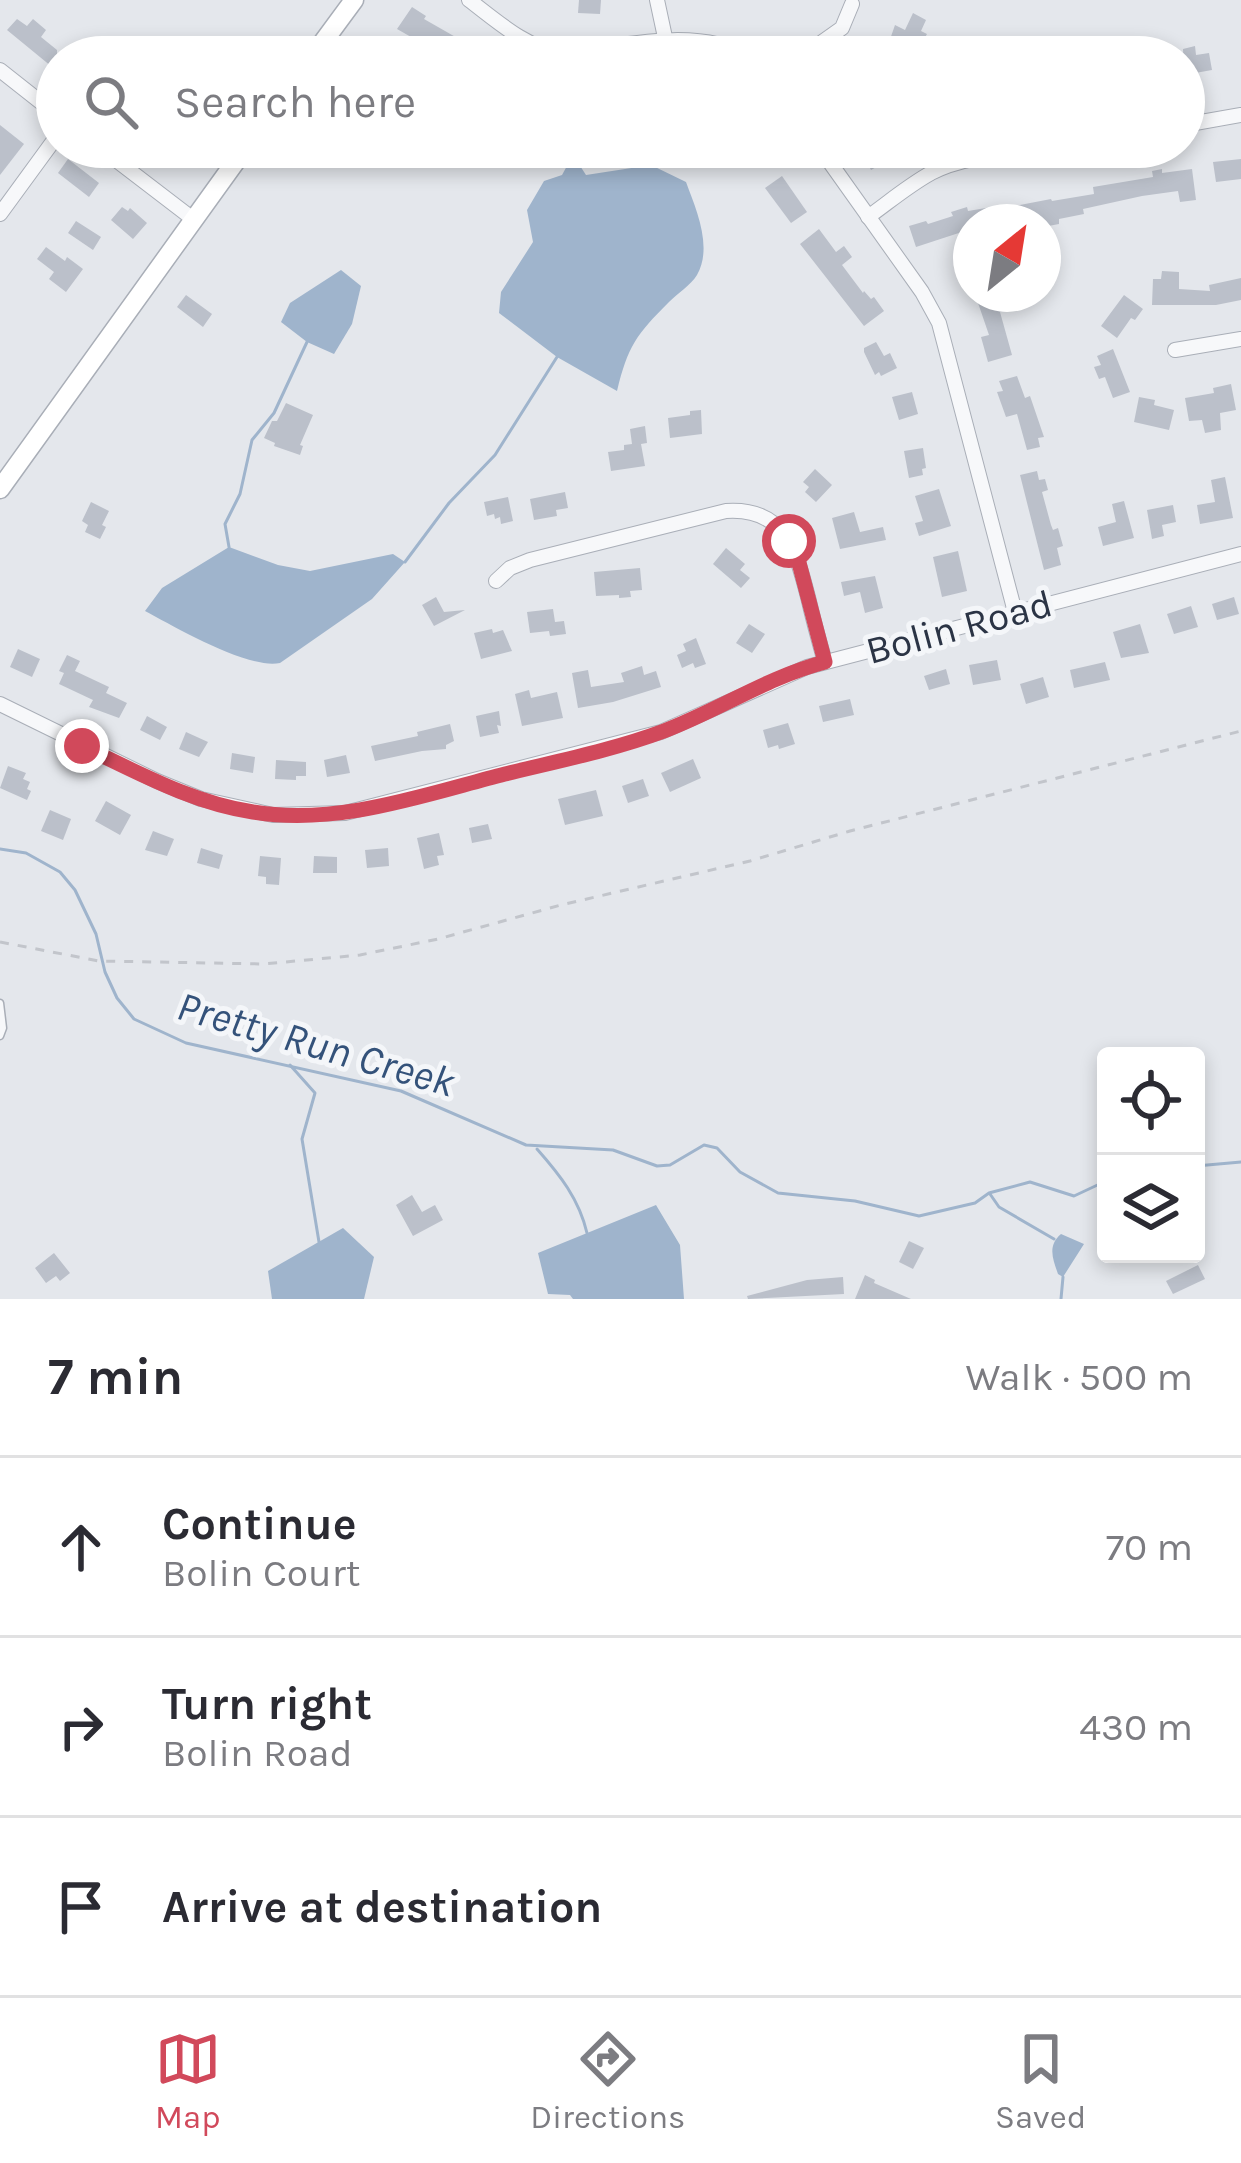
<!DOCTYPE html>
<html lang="en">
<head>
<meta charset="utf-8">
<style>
	:root { --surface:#fff; --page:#f7f7f7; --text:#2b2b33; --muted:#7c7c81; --line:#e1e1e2; --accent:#d1495b }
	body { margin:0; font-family:Karla,sans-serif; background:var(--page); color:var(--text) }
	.controls { position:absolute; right:36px; bottom:36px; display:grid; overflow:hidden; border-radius:12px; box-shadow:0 6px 18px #0003 }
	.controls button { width:108px; height:108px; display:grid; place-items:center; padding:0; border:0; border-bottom:3px solid var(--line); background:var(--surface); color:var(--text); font:60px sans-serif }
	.compass { position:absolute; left:953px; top:204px; width:108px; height:108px; border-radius:50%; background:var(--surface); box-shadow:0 6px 18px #0003; rotate:30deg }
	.stop { position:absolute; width:36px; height:36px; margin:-27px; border:9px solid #d1495b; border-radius:50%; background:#fff }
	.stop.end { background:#d1495b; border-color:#fff; box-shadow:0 3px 12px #0008 }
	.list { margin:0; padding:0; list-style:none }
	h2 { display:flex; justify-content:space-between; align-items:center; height:156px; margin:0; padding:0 48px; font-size:51px }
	h2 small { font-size:39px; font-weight:400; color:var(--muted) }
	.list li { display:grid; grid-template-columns:78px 1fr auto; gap:36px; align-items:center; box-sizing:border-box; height:180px; padding:0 48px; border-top:3px solid var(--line) }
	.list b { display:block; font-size:45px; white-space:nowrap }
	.list p { margin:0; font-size:39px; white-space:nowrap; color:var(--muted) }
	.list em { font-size:39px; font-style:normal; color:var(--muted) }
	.icon { flex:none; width:66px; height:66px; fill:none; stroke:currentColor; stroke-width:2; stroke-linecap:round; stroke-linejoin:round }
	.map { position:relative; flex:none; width:1241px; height:1299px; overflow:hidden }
	.search { position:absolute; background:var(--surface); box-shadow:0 6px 18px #0003; left:36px; right:36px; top:36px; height:132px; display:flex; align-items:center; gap:30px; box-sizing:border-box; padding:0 42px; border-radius:66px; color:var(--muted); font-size:45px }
	.sheet { height:696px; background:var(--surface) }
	nav { display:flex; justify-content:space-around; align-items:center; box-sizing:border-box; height:168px; border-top:3px solid var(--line); background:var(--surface); font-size:33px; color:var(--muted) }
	nav a { display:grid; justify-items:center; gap:6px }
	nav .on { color:var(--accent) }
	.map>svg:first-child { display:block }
	.water { fill:#9fb4cc }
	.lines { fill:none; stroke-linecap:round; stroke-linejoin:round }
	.stream { stroke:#9fb4cc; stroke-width:3 }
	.building { fill:#bbc0ca }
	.lane-casing { stroke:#a9aeb7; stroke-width:9 }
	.street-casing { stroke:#a9aeb7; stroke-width:16 }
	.secondary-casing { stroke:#a9aeb7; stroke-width:21 }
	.path { stroke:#c2c5cb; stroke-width:3; stroke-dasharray:9 9; stroke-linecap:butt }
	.lane { stroke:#f7f8fa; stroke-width:6 }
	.street { stroke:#f7f8fa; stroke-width:14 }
	.secondary { stroke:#fff; stroke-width:18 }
	.route { stroke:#d1495b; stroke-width:15 }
	.labels { text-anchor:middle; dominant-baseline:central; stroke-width:10; stroke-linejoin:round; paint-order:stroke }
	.street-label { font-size:39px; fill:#2b3445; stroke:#f4f6f9 }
	.water-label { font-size:42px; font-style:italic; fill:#34527a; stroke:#f4f6f9 }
</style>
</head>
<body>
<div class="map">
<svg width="1241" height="1299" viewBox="0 0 1241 1299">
	<rect width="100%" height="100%" fill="#e4e7ec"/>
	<g class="water">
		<path d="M573,155L586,175L651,165L686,182C696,209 713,247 697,275C691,285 677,294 669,302C636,335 628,346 617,391L557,357L499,313L501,292L533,242L527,210L544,181L562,175Z"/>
		<polygon points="341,270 361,286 352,324 334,354 307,342 281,322 290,303"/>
		<path d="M229,547L278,565L310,571L393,554L405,562L372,599L280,663C249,670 175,627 145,611L162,588Z"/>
		<polygon points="656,1205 680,1245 684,1299 573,1299 570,1295 548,1294 538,1253"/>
		<polygon points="343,1228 374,1257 364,1299 272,1299 268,1271"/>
		<path d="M1061,1234L1084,1244L1063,1277L1058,1274C1053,1259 1047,1246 1061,1234Z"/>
	</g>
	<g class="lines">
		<g class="stream">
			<polyline points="229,547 225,524 240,494 252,440 274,413 307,342"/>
			<polyline points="405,562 449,503 495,455 557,357"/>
			<polyline points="0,849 26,853 60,872 75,890 96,934 105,972 117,998 134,1019 186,1043 401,1091 526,1145 613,1150 657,1166 670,1165 704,1145 717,1148 740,1172 778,1193 855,1201 919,1216 975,1203 989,1193 1030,1182 1074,1196 1106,1181"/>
			<polyline points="290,1065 315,1093 302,1139 319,1242"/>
			<path d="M537,1149C560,1175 579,1199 587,1233"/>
			<polyline points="1196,1166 1241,1162"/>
			<polyline points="990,1194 999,1207 1054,1239"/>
			<polyline points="1061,1299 1063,1277"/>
		</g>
	</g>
	<g class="building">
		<polygon points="579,0 601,0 600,14 578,13"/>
		<polygon points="412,7 426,16 424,19 459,39 447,57 429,57 434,50 397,29"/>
		<polygon points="913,13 926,20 921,31 927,34 919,49 911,45 905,57 887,48 895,25 905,30"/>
		<polygon points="17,19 27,26 33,19 46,30 41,37 57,50 57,71 7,30"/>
		<polygon points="1195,46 1196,55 1209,53 1212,70 1184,75 1183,49"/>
		<polygon points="0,125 24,144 0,175"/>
		<polygon points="872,147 911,147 871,170 862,152"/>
		<polygon points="68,159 99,183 89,197 58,173"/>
		<polygon points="1241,159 1241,179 1216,182 1213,162"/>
		<polygon points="1162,169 1162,173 1192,169 1196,200 1180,202 1178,191 1142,196 1083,209 1084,214 1059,219 1059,224 1043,227 1043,222 971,222 971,229 916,247 909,226 926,221 928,224 953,216 951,212 967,207 968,211 992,207 993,210 1051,199 1052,201 1094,194 1093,187 1153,177 1152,171"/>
		<polygon points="782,176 807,212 791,223 765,188"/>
		<polygon points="122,207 128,211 130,208 147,223 133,239 111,220"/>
		<polygon points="76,221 101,237 93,250 68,233"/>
		<polygon points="819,229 836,252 844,246 852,257 842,265 863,293 864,291 871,299 874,297 884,311 864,326 800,244"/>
		<polygon points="46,247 65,261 67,257 83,269 66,292 49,279 54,272 37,259"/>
		<polygon points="1162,271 1179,272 1179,289 1210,291 1209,285 1241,278 1241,300 1216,305 1152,305 1153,279 1161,279"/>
		<polygon points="994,294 1034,296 1011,304 1012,308 1000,312 1012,355 988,362 981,337 989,335 977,300"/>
		<polygon points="186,295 212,314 203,327 177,307"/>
		<polygon points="1124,295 1143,309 1135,320 1131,318 1117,338 1101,326"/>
		<polygon points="876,342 884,356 890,353 897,368 881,376 879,372 875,375 864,352 864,348"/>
		<polygon points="1113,349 1130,392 1113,398 1105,377 1099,379 1094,367 1101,365 1097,356"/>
		<polygon points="1017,376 1025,398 1030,396 1044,437 1038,438 1040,447 1027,450 1017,414 1006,417 997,392 1003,391 999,381"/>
		<polygon points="1231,384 1236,410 1220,413 1221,430 1205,433 1202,420 1189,421 1185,398 1214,393 1213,388"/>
		<polygon points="912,392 918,414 899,420 892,397"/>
		<polygon points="1139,397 1155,400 1154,405 1174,410 1169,430 1134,422"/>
		<polygon points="286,403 313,415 300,445 303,446 300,455 274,446 275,443 264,438 272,421 277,421"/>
		<polygon points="701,410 702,434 670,438 668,418 690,415 690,411"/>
		<polygon points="645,426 647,443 641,444 645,466 611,471 608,452 624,450 624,445 632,444 630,429"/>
		<polygon points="923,448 926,468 922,469 923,475 909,478 904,451"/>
		<polygon points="815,469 832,485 816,502 805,492 809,487 803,482"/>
		<polygon points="1037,471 1039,480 1045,479 1048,490 1042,492 1051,525 1053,530 1058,528 1063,546 1057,548 1061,565 1044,570 1020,475"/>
		<polygon points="1225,477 1233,518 1200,524 1197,505 1215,502 1211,480"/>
		<polygon points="939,489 951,526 919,536 915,523 923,521 915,496"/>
		<polygon points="565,492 568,508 556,510 557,516 534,520 530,499"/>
		<polygon points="508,497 513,521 501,524 500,517 495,519 494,514 487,516 484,502"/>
		<polygon points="1124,501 1134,538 1103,546 1098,527 1116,522 1112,504"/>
		<polygon points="91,502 109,511 102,525 106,527 100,539 85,532 88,525 82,521"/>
		<polygon points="1173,505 1176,522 1162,525 1164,536 1152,539 1147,510"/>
		<polygon points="854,512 860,532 883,527 886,540 840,549 832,518"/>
		<polygon points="726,548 745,564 740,570 750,578 741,588 713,564"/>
		<polygon points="958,551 967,591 942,597 933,557"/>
		<polygon points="640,568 642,590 630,591 631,597 619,598 619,595 596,596 594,572"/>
		<polygon points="875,576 883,608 865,613 860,592 844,596 841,582"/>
		<polygon points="436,597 444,612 465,610 434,626 422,605"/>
		<polygon points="1234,597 1239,614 1217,620 1212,604"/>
		<polygon points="1191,606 1198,627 1174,634 1167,614"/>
		<polygon points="553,609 555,622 564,621 566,634 550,636 549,631 530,633 527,612"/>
		<polygon points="749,624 765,634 752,653 736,643"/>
		<polygon points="1140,624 1149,653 1121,658 1113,632"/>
		<polygon points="492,629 493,633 503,630 512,651 481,659 474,633"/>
		<polygon points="696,638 706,664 695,668 693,663 682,668 677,655 686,651 683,644"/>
		<polygon points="18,649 40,659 32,677 10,667"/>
		<polygon points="67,655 80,661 75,671 109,687 106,693 127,703 119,718 89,707 93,700 59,684 64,673 59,671"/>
		<polygon points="997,660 1001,680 973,685 969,665"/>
		<polygon points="1105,662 1110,680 1074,688 1070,670"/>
		<polygon points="642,666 644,675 656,671 661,687 613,702 578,708 572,673 588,670 591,687 624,682 621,673"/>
		<polygon points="946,669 950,684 929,690 924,676"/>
		<polygon points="1043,677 1049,697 1026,704 1020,684"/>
		<polygon points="529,690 531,698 557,692 563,718 522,726 515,694"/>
		<polygon points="850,699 854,715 823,722 819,706"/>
		<polygon points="499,711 501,726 497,725 499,733 480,737 476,716"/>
		<polygon points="147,716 167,727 160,740 140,730"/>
		<polygon points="788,723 795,744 779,749 778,745 768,748 763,730"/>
		<polygon points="450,724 454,741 446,745 446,749 422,751 375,761 371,746 418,736 417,732"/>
		<polygon points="186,732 208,742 199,757 179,749"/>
		<polygon points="232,753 255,757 253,773 230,769"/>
		<polygon points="346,755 350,773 327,777 324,760"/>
		<polygon points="693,759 701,778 670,792 661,773"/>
		<polygon points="276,760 306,762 306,776 296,776 296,780 275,779"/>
		<polygon points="8,766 26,773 23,779 30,782 27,789 31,791 27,800 0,788"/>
		<polygon points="643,779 649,796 628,803 622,786"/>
		<polygon points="596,790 603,816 565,825 558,799"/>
		<polygon points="106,801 131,815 120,835 95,821"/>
		<polygon points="50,810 71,819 63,840 41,831"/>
		<polygon points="488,824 492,839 472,843 469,828"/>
		<polygon points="153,831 174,839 167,856 145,850"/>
		<polygon points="439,833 444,855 437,856 439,865 424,869 417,838"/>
		<polygon points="201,848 223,855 219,869 197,863"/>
		<polygon points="388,848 389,866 367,868 365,850"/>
		<polygon points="260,856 281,858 279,885 266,884 266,877 258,876"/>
		<polygon points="314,856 337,857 337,873 313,873"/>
		<polygon points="412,1195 422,1212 435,1205 443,1220 413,1236 396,1205"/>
		<polygon points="909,1241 924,1248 913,1269 899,1262"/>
		<polygon points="54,1253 70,1273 60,1281 56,1276 46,1283 35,1268"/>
		<polygon points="1198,1265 1205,1279 1173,1294 1166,1281"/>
		<polygon points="865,1275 875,1280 874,1283 911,1299 855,1299"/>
		<polygon points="843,1277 844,1294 748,1299 747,1296 807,1280"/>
	</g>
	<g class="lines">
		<g class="lane-casing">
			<polyline id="lane" points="0,1003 3,1028 0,1036"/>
		</g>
		<g class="street-casing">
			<g id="street">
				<path d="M469,0C498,22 525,47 562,54C613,47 702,25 746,57"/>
				<polyline points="657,0 666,42"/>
				<polyline points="801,57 842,28 852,4"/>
				<polyline points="0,70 57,115"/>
				<polyline points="1184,125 1241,115"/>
				<polyline points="99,147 193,219"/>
				<polyline points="819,147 922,292 939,323 1015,612"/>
				<polyline points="0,214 57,136"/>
				<path d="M868,217C889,202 909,185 931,173C966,155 1012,154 1051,147"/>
				<polyline points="1175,350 1241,339"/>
				<path d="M496,581L510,568L530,560L726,511C785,507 796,551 808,597C813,619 819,641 825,662"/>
				<polyline points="0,704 157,781 201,799 273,815 345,813 661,732 807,667 1241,554"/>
			</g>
		</g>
		<g class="secondary-casing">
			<g id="secondary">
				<polyline points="312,57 354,0"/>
				<polyline points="0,489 246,147"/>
			</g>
		</g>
		<polyline class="path" points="0,942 99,961 264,964 360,955 438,939 561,905 750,861 850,831 1241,731"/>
		<use href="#lane" class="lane"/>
		<use href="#street" class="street"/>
		<use href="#secondary" class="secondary"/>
	</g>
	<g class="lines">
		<path class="route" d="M82,746C137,772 192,803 253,812C338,826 423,795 505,774C558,761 613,750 664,731C719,710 768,677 825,662L798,559L789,541"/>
	</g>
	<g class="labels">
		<g class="street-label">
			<text transform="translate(959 627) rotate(-15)">Bolin Road</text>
		</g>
		<g class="water-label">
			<text transform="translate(316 1044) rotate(16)">Pretty Run Creek</text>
		</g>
	</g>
</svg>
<div class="controls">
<button><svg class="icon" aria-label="locate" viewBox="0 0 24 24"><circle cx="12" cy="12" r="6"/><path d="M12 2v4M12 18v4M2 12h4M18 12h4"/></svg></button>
<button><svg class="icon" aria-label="layers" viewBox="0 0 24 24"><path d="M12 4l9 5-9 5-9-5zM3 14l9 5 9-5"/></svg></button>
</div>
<svg class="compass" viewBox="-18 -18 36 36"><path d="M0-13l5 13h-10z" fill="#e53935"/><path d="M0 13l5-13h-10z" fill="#7c7c81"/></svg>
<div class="stop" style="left:789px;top:541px"></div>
<div class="stop end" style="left:82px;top:746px"></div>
<div class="search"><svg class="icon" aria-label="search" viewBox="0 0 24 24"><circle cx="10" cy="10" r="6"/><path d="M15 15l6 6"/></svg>Search here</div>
</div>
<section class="sheet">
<h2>7 min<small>Walk · 500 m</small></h2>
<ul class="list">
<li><svg class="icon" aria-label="ahead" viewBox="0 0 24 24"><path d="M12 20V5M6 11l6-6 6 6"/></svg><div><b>Continue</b><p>Bolin Court</p></div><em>70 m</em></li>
<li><svg class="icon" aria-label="right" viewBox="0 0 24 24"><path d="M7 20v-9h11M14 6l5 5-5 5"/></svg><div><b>Turn right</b><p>Bolin Road</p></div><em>430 m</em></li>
<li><svg class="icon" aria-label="arrive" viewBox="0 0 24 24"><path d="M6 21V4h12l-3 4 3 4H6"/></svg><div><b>Arrive at destination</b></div></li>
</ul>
</section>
<nav>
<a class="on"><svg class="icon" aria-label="map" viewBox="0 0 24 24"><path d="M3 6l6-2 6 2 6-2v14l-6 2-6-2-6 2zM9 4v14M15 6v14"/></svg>Map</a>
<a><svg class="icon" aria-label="directions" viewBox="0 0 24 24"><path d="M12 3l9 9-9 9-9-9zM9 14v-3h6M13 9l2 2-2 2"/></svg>Directions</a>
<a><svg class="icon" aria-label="saved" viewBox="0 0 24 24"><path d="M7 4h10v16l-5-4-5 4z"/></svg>Saved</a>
</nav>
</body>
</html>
